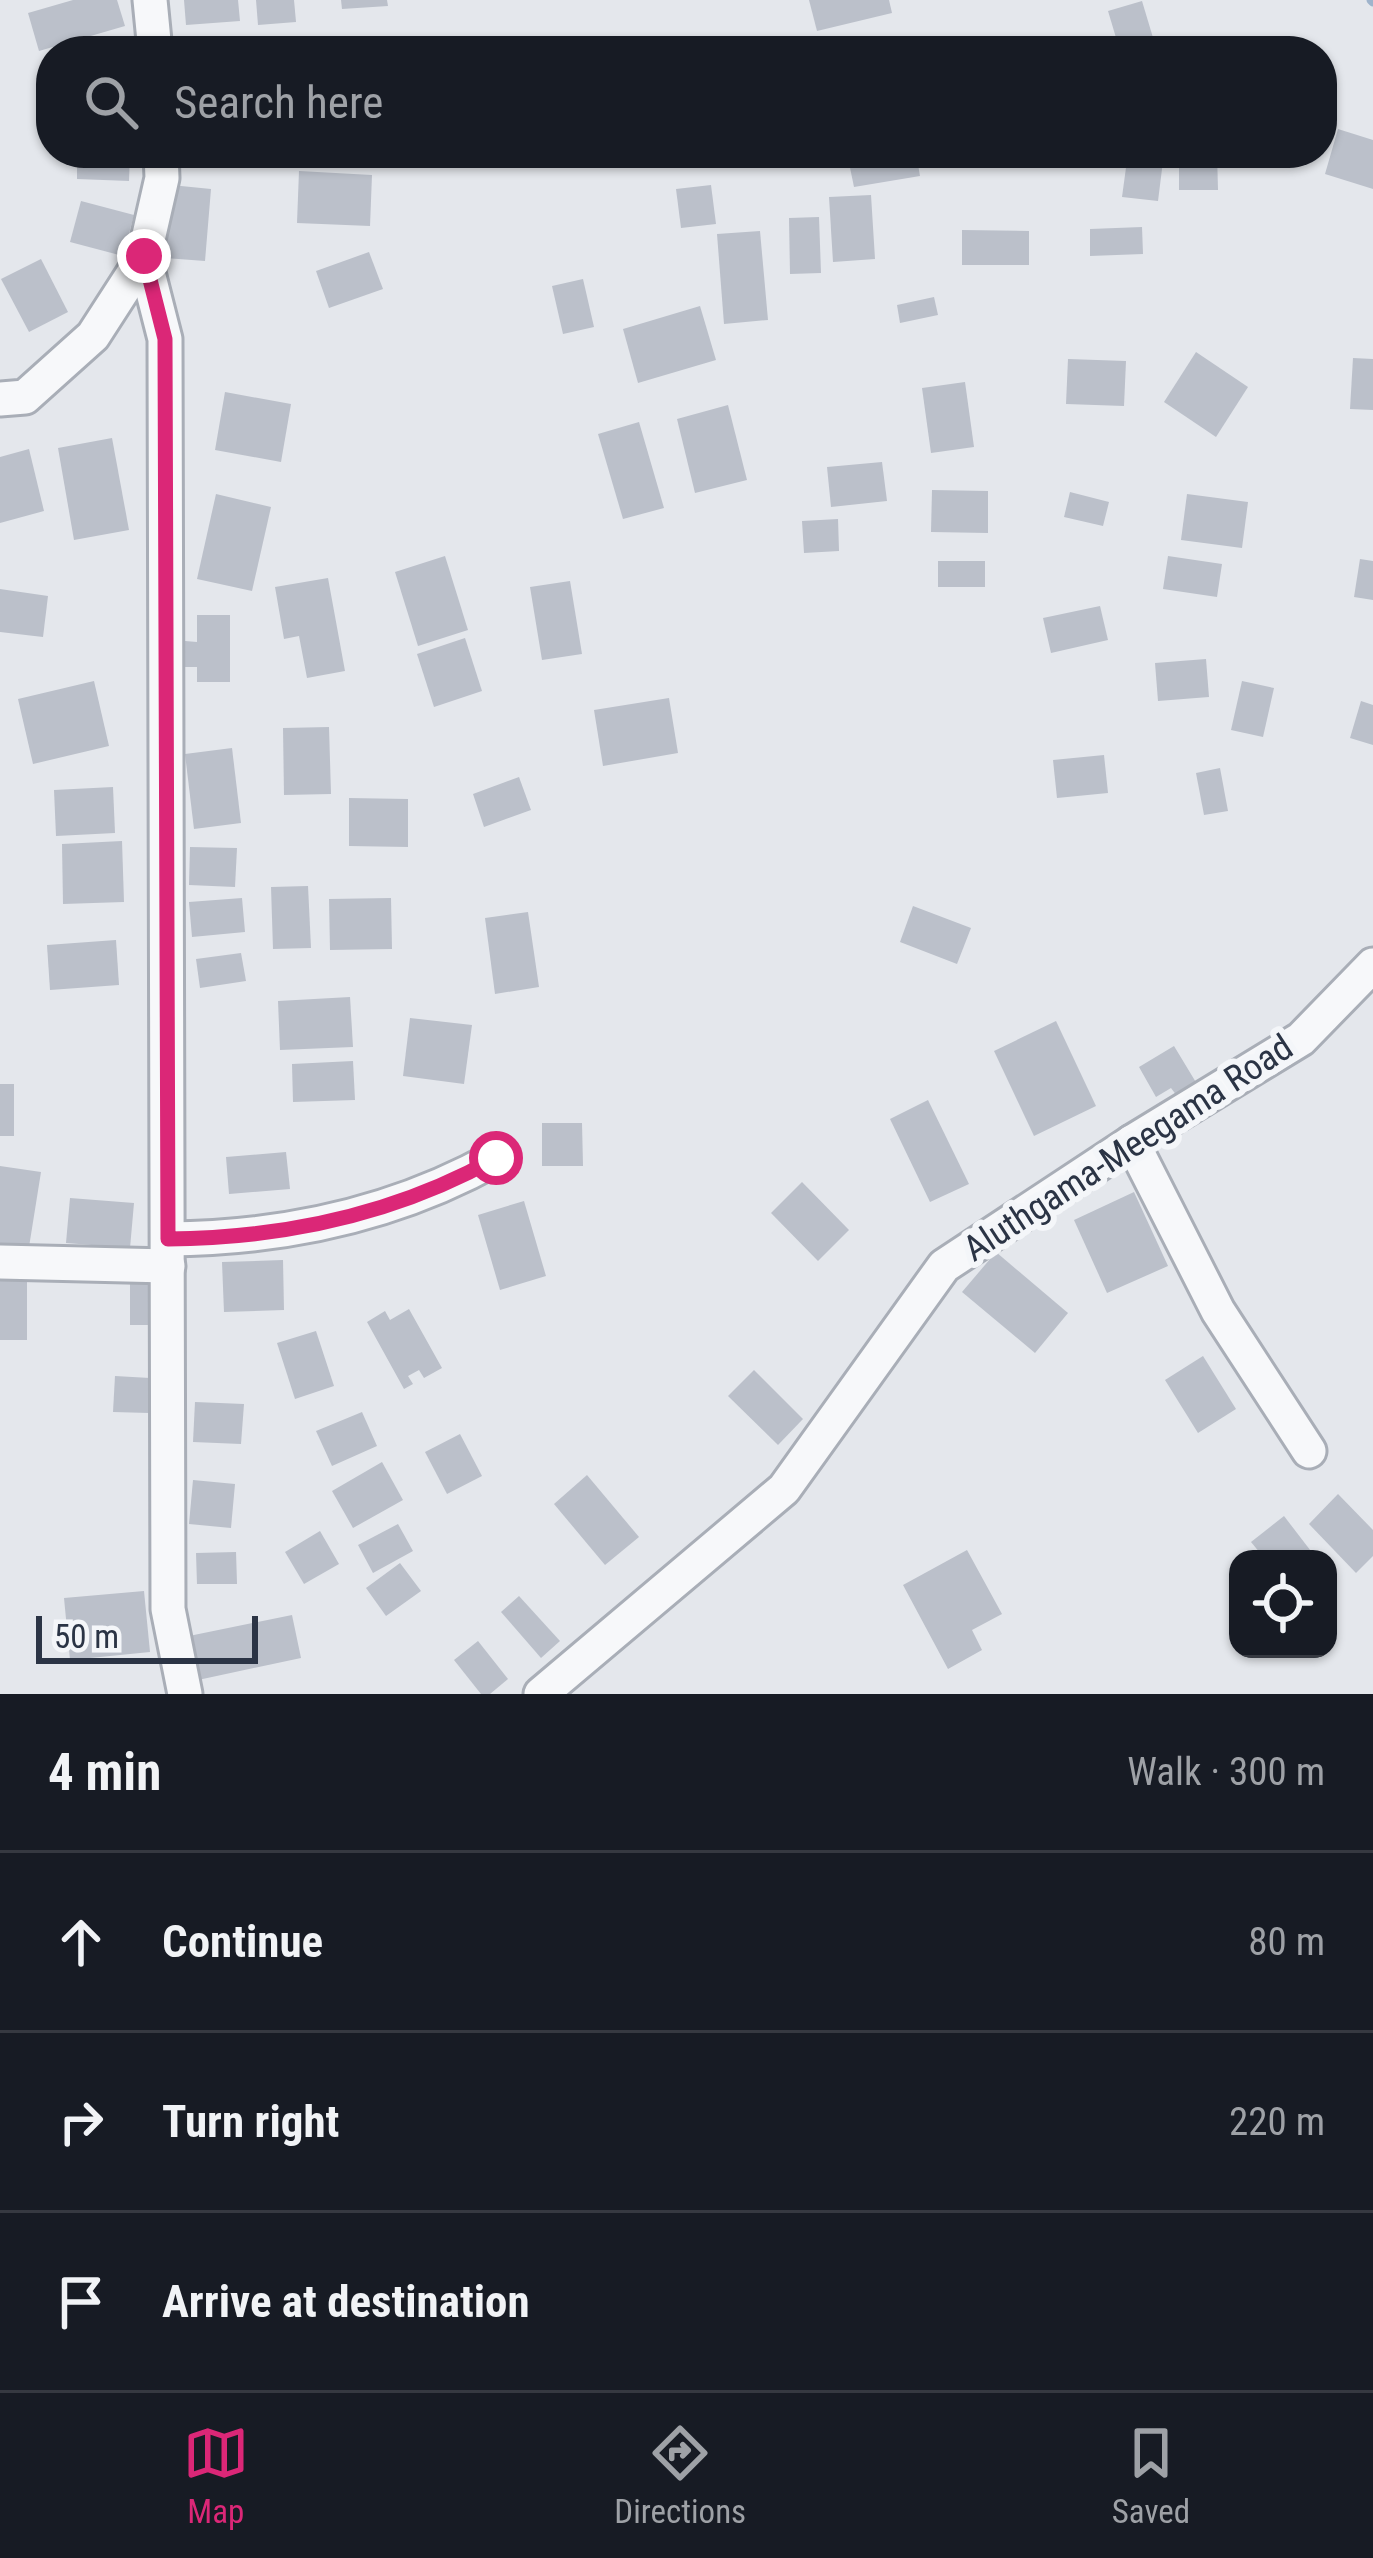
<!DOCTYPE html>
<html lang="en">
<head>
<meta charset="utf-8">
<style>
	:root { --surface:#171b24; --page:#20242c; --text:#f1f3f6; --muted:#9ea1a6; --line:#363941; --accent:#db2777 }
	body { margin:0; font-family:"Roboto Condensed",sans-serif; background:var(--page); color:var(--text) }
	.controls { position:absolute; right:36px; bottom:36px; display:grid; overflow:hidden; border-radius:24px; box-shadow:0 3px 9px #0004 }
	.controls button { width:108px; height:108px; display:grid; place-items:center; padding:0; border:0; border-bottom:3px solid var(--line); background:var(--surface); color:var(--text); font:60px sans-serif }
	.scale { position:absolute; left:36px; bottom:30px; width:222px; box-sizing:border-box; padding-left:12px; border:6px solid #2b3445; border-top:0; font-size:33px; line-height:42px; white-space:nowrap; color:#2b3445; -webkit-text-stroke:9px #f4f6f9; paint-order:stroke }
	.stop { position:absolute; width:36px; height:36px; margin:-27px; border:9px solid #db2777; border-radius:50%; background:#fff }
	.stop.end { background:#db2777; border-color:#fff; box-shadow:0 3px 12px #0008 }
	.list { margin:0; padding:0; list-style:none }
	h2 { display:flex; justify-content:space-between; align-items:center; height:156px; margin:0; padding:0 48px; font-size:51px }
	h2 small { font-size:39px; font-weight:400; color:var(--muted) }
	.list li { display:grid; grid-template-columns:78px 1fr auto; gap:36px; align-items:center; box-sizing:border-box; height:180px; padding:0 48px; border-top:3px solid var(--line) }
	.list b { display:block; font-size:45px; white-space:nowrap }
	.list em { font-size:39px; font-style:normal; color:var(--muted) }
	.icon { flex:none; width:66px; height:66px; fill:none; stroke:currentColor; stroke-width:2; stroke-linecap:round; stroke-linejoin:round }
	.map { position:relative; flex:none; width:1373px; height:1694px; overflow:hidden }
	.search { position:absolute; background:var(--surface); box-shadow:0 3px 9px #0004; left:36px; right:36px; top:36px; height:132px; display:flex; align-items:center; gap:30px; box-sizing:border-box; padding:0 42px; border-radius:48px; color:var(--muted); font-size:45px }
	.sheet { height:696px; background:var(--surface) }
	nav { display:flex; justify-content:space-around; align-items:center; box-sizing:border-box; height:168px; border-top:3px solid var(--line); background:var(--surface); font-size:33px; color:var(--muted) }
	nav a { display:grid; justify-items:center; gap:6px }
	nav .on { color:var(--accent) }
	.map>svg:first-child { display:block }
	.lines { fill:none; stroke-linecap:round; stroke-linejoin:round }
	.stream { stroke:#9fb4cc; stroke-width:9 }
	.building { fill:#bbc0ca }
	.minor-casing { stroke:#a9aeb7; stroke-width:39 }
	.minor { stroke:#f7f8fa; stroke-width:33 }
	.route { stroke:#db2777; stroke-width:15 }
	.labels { text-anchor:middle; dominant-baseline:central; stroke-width:12; stroke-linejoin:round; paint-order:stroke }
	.street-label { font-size:36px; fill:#2b3445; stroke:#f4f6f9 }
</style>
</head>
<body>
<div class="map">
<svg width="1373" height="1694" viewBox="0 0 1373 1694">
	<rect width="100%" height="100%" fill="#e4e7ec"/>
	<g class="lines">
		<polyline class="stream" points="1371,0 1373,2"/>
	</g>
	<g class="building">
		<polygon points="73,0 117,0 125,26 39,51 28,13"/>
		<polygon points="184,0 238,0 240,21 186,25"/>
		<polygon points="256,0 294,0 296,22 258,25"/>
		<polygon points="341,0 387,0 388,6 342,9"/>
		<polygon points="809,0 889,0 892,13 817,31"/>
		<polygon points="1142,1 1154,41 1120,51 1108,11"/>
		<polygon points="281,41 283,51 234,51 233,48"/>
		<polygon points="1338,129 1373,140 1373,189 1325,174"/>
		<polygon points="77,153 130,153 129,181 77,179"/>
		<polygon points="847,153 916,153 920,176 854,187"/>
		<polygon points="1128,153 1164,153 1158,201 1122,197"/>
		<polygon points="1179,153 1217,153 1218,190 1179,190"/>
		<polygon points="299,171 372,175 370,226 297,223"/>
		<polygon points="171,185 211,189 205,261 165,258"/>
		<polygon points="711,185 716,224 681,228 676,189"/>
		<polygon points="871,195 875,259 833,262 829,197"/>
		<polygon points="81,201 134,215 123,256 70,242"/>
		<polygon points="819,217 821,273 790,274 789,218"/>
		<polygon points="1142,227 1143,254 1090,256 1090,229"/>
		<polygon points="962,230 1029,231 1029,265 962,265"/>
		<polygon points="760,231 768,320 724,324 717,234"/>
		<polygon points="369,252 383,289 329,308 316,271"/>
		<polygon points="41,259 68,312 29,332 1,279"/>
		<polygon points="583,279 594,327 563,334 552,286"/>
		<polygon points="934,297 938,315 900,323 897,305"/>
		<polygon points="700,306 716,360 638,383 623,329"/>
		<polygon points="1196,352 1248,387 1216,437 1164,402"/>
		<polygon points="1353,358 1373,359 1373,410 1350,409"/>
		<polygon points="1068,359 1126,361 1124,406 1066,404"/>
		<polygon points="965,382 974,447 931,453 922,388"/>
		<polygon points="225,392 291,404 281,462 215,450"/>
		<polygon points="728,405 747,480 695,493 677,419"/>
		<polygon points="639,422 664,508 623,519 598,434"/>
		<polygon points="112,438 129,530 74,540 58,448"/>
		<polygon points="29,449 44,511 0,523 0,457"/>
		<polygon points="882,462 887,501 831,507 827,467"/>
		<polygon points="932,490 988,491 988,533 931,532"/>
		<polygon points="1070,492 1109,502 1103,526 1064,517"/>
		<polygon points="216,494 271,507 252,591 197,579"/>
		<polygon points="1187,494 1248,502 1242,548 1181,540"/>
		<polygon points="838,519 839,551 804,553 802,521"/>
		<polygon points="445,556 468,630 418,646 395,572"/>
		<polygon points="1168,556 1222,564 1217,597 1163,589"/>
		<polygon points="1360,559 1373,561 1373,600 1354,597"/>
		<rect x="938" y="561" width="47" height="26"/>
		<polygon points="328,578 345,671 307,678 299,636 284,639 275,587"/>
		<polygon points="570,581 582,654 542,660 530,587"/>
		<polygon points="0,589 48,596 43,637 0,632"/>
		<polygon points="1100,606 1108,640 1051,653 1043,618"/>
		<polygon points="197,615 230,615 230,682 197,682 197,667 185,667 185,641 197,642"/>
		<polygon points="465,638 482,691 434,707 417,654"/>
		<polygon points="1206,659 1209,697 1158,701 1155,663"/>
		<polygon points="94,681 109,746 33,764 18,699"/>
		<polygon points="1242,681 1274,688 1263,737 1231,730"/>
		<polygon points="669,698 678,753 603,766 594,710"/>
		<polygon points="1361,701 1373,705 1373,745 1350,738"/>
		<polygon points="329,727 331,794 284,795 283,728"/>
		<polygon points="232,748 241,823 194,829 185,754"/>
		<polygon points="1104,755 1108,793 1057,798 1053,760"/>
		<polygon points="1220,768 1228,811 1204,815 1196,773"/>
		<polygon points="519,777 531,810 484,827 473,794"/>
		<polygon points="113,787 115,833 56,836 54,790"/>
		<polygon points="349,798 408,799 408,847 349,846"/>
		<polygon points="122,841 124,902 63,904 62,844"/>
		<polygon points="190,847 237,848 235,887 189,885"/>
		<polygon points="308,886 311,948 273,949 271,887"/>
		<polygon points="242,898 245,932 192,937 189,902"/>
		<polygon points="391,898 392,949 330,950 329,899"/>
		<polygon points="913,906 971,928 957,964 900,942"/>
		<polygon points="528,912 539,987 495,994 485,918"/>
		<polygon points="116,940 119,985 50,990 47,945"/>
		<polygon points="241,953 246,981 200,988 196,959"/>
		<polygon points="350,997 353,1047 280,1050 278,1001"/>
		<polygon points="410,1018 472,1025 464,1084 403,1076"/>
		<polygon points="1056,1021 1096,1106 1034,1136 994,1051"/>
		<polygon points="1174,1046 1197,1084 1177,1096 1171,1088 1156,1097 1139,1067"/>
		<polygon points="353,1061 355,1100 293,1102 292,1064"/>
		<rect x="0" y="1084" width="14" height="52"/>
		<polygon points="928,1100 969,1184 930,1202 890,1119"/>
		<polygon points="542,1123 582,1123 583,1166 542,1166"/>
		<polygon points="286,1152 290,1189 229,1194 226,1157"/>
		<polygon points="0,1166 41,1172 29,1247 0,1243"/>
		<polygon points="802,1182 849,1230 818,1261 771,1213"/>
		<polygon points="1134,1192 1168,1266 1107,1293 1074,1220"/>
		<polygon points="70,1198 134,1203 130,1248 66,1243"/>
		<polygon points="524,1201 546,1276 500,1290 478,1215"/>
		<polygon points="996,1252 1068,1313 1035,1353 962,1292"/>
		<polygon points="283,1260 284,1310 224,1312 222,1262"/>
		<polygon points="0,1279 27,1280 27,1340 0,1340"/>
		<polygon points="130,1282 158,1282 159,1325 130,1325"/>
		<polygon points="409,1309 442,1368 424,1378 419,1370 408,1376 413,1384 404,1389 367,1322 385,1311 390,1320"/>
		<polygon points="316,1331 334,1386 295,1399 277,1343"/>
		<polygon points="1203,1356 1236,1409 1198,1433 1165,1380"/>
		<polygon points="754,1370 803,1419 778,1445 728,1396"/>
		<polygon points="115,1376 150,1378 149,1413 113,1412"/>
		<polygon points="195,1402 244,1404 241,1444 193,1442"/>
		<polygon points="362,1412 377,1446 332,1466 316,1431"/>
		<polygon points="460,1434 482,1476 447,1494 425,1452"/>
		<polygon points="382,1462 403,1500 353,1528 332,1491"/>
		<polygon points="587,1475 639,1537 605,1565 554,1504"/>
		<polygon points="193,1480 235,1484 231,1528 189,1524"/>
		<polygon points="1338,1494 1373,1530 1373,1556 1356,1573 1309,1524"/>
		<polygon points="1284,1516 1317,1559 1265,1559 1251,1542"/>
		<polygon points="398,1524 413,1551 373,1573 358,1545"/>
		<polygon points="320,1531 339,1564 304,1584 285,1552"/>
		<polygon points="967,1550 1002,1614 972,1630 982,1650 948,1669 903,1585"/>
		<polygon points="236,1552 237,1584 197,1584 196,1553"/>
		<polygon points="400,1563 421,1591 386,1616 366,1588"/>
		<polygon points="144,1591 150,1652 70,1660 64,1598"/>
		<polygon points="519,1596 560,1641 541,1658 501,1612"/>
		<polygon points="292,1615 301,1658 198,1680 189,1636"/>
		<polygon points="478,1641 508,1679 490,1694 481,1694 454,1660"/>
	</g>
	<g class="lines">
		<g class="minor-casing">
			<g id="minor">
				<polyline points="150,0 155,51"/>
				<polyline points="144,257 165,339 168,1609 185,1694"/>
				<polyline points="0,399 25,397 93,336 144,257 162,178 161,153"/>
				<polyline points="1132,1142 1218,1311 1309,1451"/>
				<path d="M168,1239C283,1238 396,1214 496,1158"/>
				<polyline points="0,1262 168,1266"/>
				<polyline points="541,1694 784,1489 944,1266 1132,1142 1301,1039 1373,965"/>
			</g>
		</g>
		<use href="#minor" class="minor"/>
	</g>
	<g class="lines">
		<path class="route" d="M144,256L165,339L168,1239C283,1238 396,1214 496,1158"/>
	</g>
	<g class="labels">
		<g class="street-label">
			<text transform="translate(1128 1148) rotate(-33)">Aluthgama-Meegama Road</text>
		</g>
	</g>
</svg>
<div class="controls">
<button><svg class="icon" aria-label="locate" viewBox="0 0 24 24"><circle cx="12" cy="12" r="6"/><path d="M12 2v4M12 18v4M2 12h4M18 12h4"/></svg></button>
</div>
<div class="scale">50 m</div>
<div class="stop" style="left:496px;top:1158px"></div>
<div class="stop end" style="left:144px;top:256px"></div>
<div class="search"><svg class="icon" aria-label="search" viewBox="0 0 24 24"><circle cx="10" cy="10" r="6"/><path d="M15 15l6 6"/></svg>Search here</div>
</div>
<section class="sheet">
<h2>4 min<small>Walk · 300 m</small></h2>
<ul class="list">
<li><svg class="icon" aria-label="ahead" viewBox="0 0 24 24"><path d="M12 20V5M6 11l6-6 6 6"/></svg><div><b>Continue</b></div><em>80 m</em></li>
<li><svg class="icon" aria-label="right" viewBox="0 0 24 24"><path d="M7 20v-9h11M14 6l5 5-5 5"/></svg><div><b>Turn right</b></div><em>220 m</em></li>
<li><svg class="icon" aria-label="arrive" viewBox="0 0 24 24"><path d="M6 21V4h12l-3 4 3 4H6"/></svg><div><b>Arrive at destination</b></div></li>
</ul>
</section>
<nav>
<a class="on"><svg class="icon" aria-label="map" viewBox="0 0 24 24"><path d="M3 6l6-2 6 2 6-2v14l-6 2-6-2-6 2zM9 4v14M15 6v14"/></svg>Map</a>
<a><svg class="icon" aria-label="directions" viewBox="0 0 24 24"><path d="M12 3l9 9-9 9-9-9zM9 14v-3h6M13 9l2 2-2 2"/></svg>Directions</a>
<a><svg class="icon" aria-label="saved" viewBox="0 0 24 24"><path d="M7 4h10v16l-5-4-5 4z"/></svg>Saved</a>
</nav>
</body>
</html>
